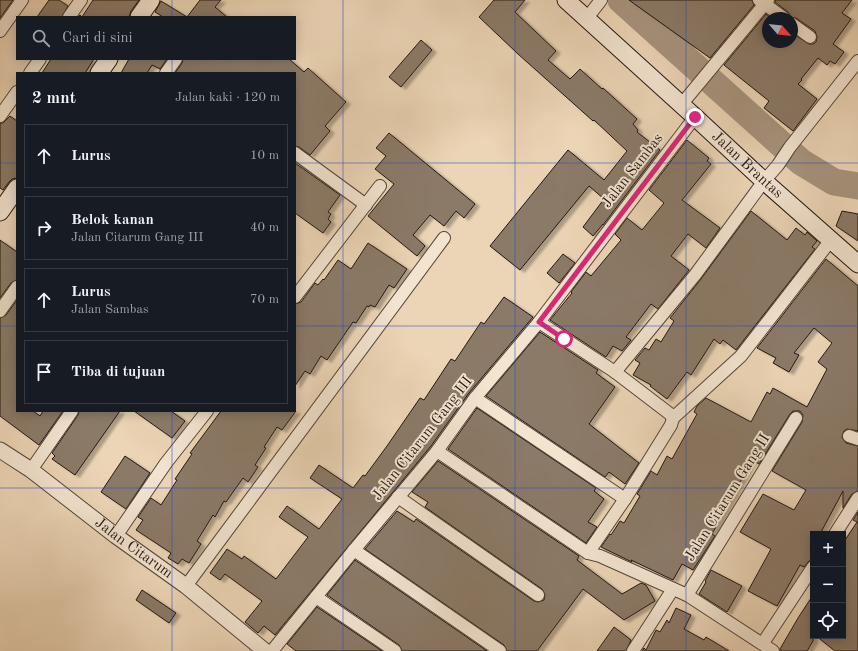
<!DOCTYPE html>
<html lang="id">
<head>
<meta charset="utf-8">
<style>
	:root { --surface:#171b24; --page:#20242c; --text:#f1f3f6; --muted:#9ea1a6; --line:#363941 }
	body { margin:0; font-family:"Old Standard TT",serif; background:var(--page); color:var(--text) }
	.controls { position:absolute; right:12px; bottom:12px; display:grid; overflow:hidden; border-radius:0px; box-shadow:0 2px 10px #0003 }
	.controls button { width:36px; height:36px; display:grid; place-items:center; padding:0; border:0; border-bottom:1px solid var(--line); background:var(--surface); color:var(--text); font:20px sans-serif }
	.compass { position:absolute; left:762px; top:12px; width:36px; height:36px; border-radius:50%; background:var(--surface); box-shadow:0 2px 10px #0003; rotate:118deg }
	.stop { position:absolute; width:12px; height:12px; margin:-9px; border:3px solid #db2777; border-radius:50%; background:#fff }
	.stop.end { background:#db2777; border-color:#fff; box-shadow:0 1px 4px #0008 }
	.list { margin:0; padding:0; list-style:none }
	h2 { display:flex; justify-content:space-between; align-items:center; height:52px; margin:0; padding:0 16px; font-size:17px }
	h2 small { font-size:13px; font-weight:400; color:var(--muted) }
	.list li { display:grid; grid-template-columns:26px 1fr auto; gap:12px; align-items:center; box-sizing:border-box; height:64px; margin:0 8px 8px; padding:0 8px; border:1px solid var(--line); border-radius:0px }
	.list b { display:block; font-size:15px; white-space:nowrap }
	.list p { margin:0; font-size:13px; white-space:nowrap; color:var(--muted) }
	.list em { font-size:13px; font-style:normal; color:var(--muted) }
	.icon { flex:none; width:22px; height:22px; fill:none; stroke:currentColor; stroke-width:2; stroke-linecap:round; stroke-linejoin:round }
	.map { position:relative; flex:none; width:858px; height:651px; overflow:hidden }
	.search { position:absolute; background:var(--surface); box-shadow:0 2px 10px #0003; left:16px; top:16px; width:280px; height:44px; display:flex; align-items:center; gap:10px; box-sizing:border-box; padding:0 14px; border-radius:0px; color:var(--muted); font-size:15px }
	.panel { position:absolute; background:var(--surface); box-shadow:0 2px 10px #0003; left:16px; top:72px; width:280px; height:340px; border-radius:0px }
	.map>svg:first-child { display:block }
	.lines { fill:none; stroke-linecap:round; stroke-linejoin:round }
	.river { stroke:#a7947e; stroke-width:27 }
	.building { fill:#8b7a67; stroke:#221712; filter:url(#shadow) }
	.minor-casing { stroke:#54463b; stroke-width:14 }
	.tertiary-casing { stroke:#54463b; stroke-width:17 }
	.secondary-casing { stroke:#221712; stroke-width:19 }
	.minor { stroke:#f3e4d0; stroke-width:12 }
	.tertiary { stroke:#f3e4d0; stroke-width:15 }
	.secondary { stroke:#f3e4d0; stroke-width:17 }
	.route { stroke:#db2777; stroke-width:5 }
	.grid { fill:none; stroke:#1d4ed8; stroke-width:1; stroke-opacity:0.55 }
	.labels { text-anchor:middle; dominant-baseline:central; stroke-width:4; stroke-linejoin:round; paint-order:stroke }
	.street-label { font-size:15px; fill:#221712; stroke:#f3e4d0 }
</style>
</head>
<body>
<div class="map">
<svg width="858" height="651" viewBox="0 0 858 651">
	<defs>
		<filter id="shadow"><feDropShadow dx="4.5" dy="2.5" stdDeviation="1" flood-color="#0004"/></filter>
	</defs>
	<rect width="100%" height="100%" fill="#ecd5b6"/>
	<filter id="stains"><feTurbulence type="fractalNoise" baseFrequency=".005" numOctaves="4"/><feColorMatrix values="0 0 0 0 .2 0 0 0 0 .09 0 0 0 0 .02 0 0 0 .5 -.17"/></filter>
	<radialGradient id="worn" r=".72"><stop offset=".6" stop-color="#630" stop-opacity="0"/><stop offset="1" stop-color="#630" stop-opacity=".3"/></radialGradient>
	<g class="lines">
		<polyline class="river" points="621,0 801,162 834,182 858,186"/>
	</g>
	<g class="building">
		<polygon points="0,0 13,0 0,18"/>
		<polygon points="49,0 59,0 68,6 62,17 37,17"/>
		<polygon points="93,0 139,0 131,11 129,17 78,17 80,15 82,17"/>
		<polygon points="200,0 221,0 215,7 227,17 163,17 155,12 161,1 187,17"/>
		<polygon points="494,0 525,0 515,12 556,51 548,60 570,79 580,69 602,89 603,88 637,119 633,124 638,130 637,132 660,150 603,225 603,224 593,236 583,227 604,199 589,186 520,270 490,246 568,150 604,180 627,151 594,120 593,121 518,54 479,17"/>
		<polygon points="629,0 752,0 754,5 710,58"/>
		<polygon points="775,0 852,0 842,13 851,19 833,44 844,52 835,64 830,61 827,65 818,58 801,79 802,80 798,84 817,99 793,131 764,108 769,101 724,65 766,14 771,18 768,18 768,42 792,42 792,33 809,44 813,44 816,42 817,37 815,31 796,18 791,17 788,12 775,2"/>
		<polygon points="421,40 432,50 401,87 389,77"/>
		<polygon points="51,59 94,59 85,73 42,73"/>
		<polygon points="129,59 167,59 160,69 152,65 147,73 121,73"/>
		<polygon points="183,59 289,59 304,72 308,68 346,102 325,126 330,131 310,155 299,147 295,146 295,73 175,73 182,63"/>
		<polygon points="10,116 17,121 17,178 12,179 9,182 3,190 0,188 0,123 3,123"/>
		<polygon points="389,133 475,204 464,218 456,211 444,226 430,215 413,235 425,246 417,256 368,216 394,184 375,169 386,156 376,148"/>
		<polygon points="687,140 709,158 707,161 711,164 682,200 720,228 706,248 688,234 671,256 689,270 658,309 651,304 626,337 631,340 622,351 613,346 606,357 550,320 572,293 571,292 586,272 591,276 621,240 615,234 627,218 642,230 664,203 649,190"/>
		<polygon points="295,163 340,195 328,212 331,214 328,219 331,222 323,233 295,213"/>
		<polygon points="751,211 787,240 796,228 805,235 807,232 817,241 812,247 815,249 736,350 723,340 720,344 714,339 691,375 687,372 667,399 650,386 651,385 633,375 640,363 635,360 645,348 649,350 656,339 661,342 674,321 670,318 701,279"/>
		<polygon points="842,211 858,214 858,241 836,226"/>
		<polygon points="0,240 17,252 17,280 11,283 0,298"/>
		<polygon points="368,243 407,269 394,288 389,285 375,307 370,305 369,307 367,306 356,323 353,322 327,360 321,356 310,374 305,371 295,386 295,304 301,302 315,283 318,285 323,279 324,280 338,260 351,269"/>
		<polygon points="563,254 575,263 559,283 547,273"/>
		<polygon points="826,259 858,286 858,431 847,429 844,431 842,437 846,443 858,446 858,491 852,494 843,508 843,491 820,534 813,534 813,560 809,561 804,567 800,565 777,606 748,591 771,549 740,532 763,494 794,510 806,490 772,471 802,422 803,415 800,411 793,411 790,414 759,464 752,460 712,534 715,536 693,570 682,564 673,580 631,560 632,562 601,547 610,534 611,535 620,521 624,523 640,496 637,494 651,471 657,475 667,456 672,459 697,414 694,412 697,406 706,398 751,422 767,392 770,394 773,388 807,407 827,369 818,362 832,343 814,328 794,353 799,355 789,372 773,363 776,358 757,348"/>
		<polygon points="504,297 533,317 469,393 431,446 275,635 264,626 258,633 245,622 262,601 225,574 220,580 210,573 227,549 242,559 244,556 276,579 308,537 279,517 287,506 319,529 342,499 310,478 319,465 353,488 363,475 365,476 387,446 420,398 424,400 451,359 455,361 481,322 484,324"/>
		<polygon points="17,300 17,411 33,411 40,416 43,411 63,411 39,445 0,416 0,318 6,315"/>
		<polygon points="540,332 598,370 596,373 615,387 589,424 639,463 625,484 609,472 605,477 486,396"/>
		<polygon points="477,408 596,488 594,491 604,499 588,522 597,527 586,543 448,449"/>
		<polygon points="79,411 120,411 75,475 52,459 55,456 52,453 78,415"/>
		<polygon points="134,411 171,411 185,421 172,438"/>
		<polygon points="221,411 296,411 282,430 277,427 264,447 266,448 255,465 258,467 248,482 243,478 226,502 224,501 215,517 213,515 197,541 201,544 189,563 182,559 178,564 168,558 171,553 136,530 143,520 138,517 151,498 161,505 177,480 175,479 192,454 190,453"/>
		<polygon points="125,456 150,473 126,509 101,492"/>
		<polygon points="438,461 579,556 577,560 622,594 641,583 646,585 655,601 624,620 583,589 537,651 507,651 504,645 365,549 397,511 414,522 416,519 534,601 538,602 544,600 545,595 542,589 425,507 428,502 412,492"/>
		<polygon points="858,512 858,651 835,651 816,636 843,636 843,543 857,522 853,520"/>
		<polygon points="355,560 487,651 402,651 399,645 327,595"/>
		<polygon points="711,570 742,586 727,612 699,594 706,582 705,581"/>
		<polygon points="142,590 176,613 169,623 136,600"/>
		<polygon points="813,595 813,641 807,651 780,651 780,649 798,618"/>
		<polygon points="317,607 382,651 296,651 287,644"/>
		<polygon points="676,608 691,615 684,629 704,640 706,637 729,651 642,651 644,648 646,650 656,630 660,632 667,620 669,623"/>
		<polygon points="614,627 631,640 626,651 597,651"/>
	</g>
	<g class="lines">
		<g class="minor-casing">
			<g id="minor">
				<polyline points="759,0 784,18"/>
				<polyline points="69,17 81,0"/>
				<polyline points="587,18 601,0"/>
				<polyline points="792,24 810,37"/>
				<polyline points="0,31 22,0"/>
				<polyline points="30,73 40,59"/>
				<polyline points="166,73 176,59"/>
				<polyline points="681,105 768,0"/>
				<polyline points="0,116 17,92"/>
				<polyline points="295,153 366,205"/>
				<polyline points="295,297 380,186"/>
				<polyline points="0,311 17,287"/>
				<polyline points="539,322 615,372 670,414 673,418 671,425 625,499 588,553 600,556 687,595 773,651"/>
				<polyline points="615,372 695,275 764,181 778,165 790,147 858,61"/>
				<polyline points="475,398 625,499"/>
				<polyline points="673,418 741,356 831,240"/>
				<polyline points="849,436 858,439"/>
				<polyline points="437,451 588,553"/>
				<polyline points="31,470 72,411"/>
				<polyline points="398,497 538,595"/>
				<polyline points="835,534 858,498"/>
				<polyline points="116,536 166,463 207,411"/>
				<polyline points="354,550 500,651"/>
				<polyline points="186,586 444,238"/>
				<polyline points="687,595 796,418"/>
				<polyline points="316,597 395,651"/>
				<polyline points="763,643 813,567"/>
				<polyline points="272,651 354,550 437,451 475,398 539,322 695,117"/>
				<polyline points="633,651 673,589"/>
			</g>
		</g>
		<g class="tertiary-casing">
			<g id="tertiary">
				<path id="s1" d="M0,450L31,470L116,536L186,586L265,651"/>
			</g>
		</g>
		<g class="secondary-casing">
			<g id="secondary">
				<path id="s2" d="M566,0L695,117L764,181L858,264"/>
				<polyline points="139,17 151,0"/>
				<polyline points="99,73 109,59"/>
				<polyline points="0,212 17,188"/>
			</g>
		</g>
		<use href="#minor" class="minor"/>
		<use href="#tertiary" class="tertiary"/>
		<use href="#secondary" class="secondary"/>
	</g>
	<g class="lines">
		<polyline class="route" points="564,339 539,322 695,117"/>
	</g>
	<path class="grid" d="M172,0V17M343,0V651M515,0V651M686,0V651M172,59V73M0,163H17M295,163H858M0,326H17M295,326H858M172,411V651M0,488H858"/>
	<g class="labels">
		<g class="street-label">
			<text stroke="none"><textPath href="#s2" startOffset="245">Jalan Brantas</textPath></text>
			<text transform="translate(633 171) rotate(-52)">Jalan Sambas</text>
			<text transform="translate(423 439) rotate(-52)">Jalan Citarum Gang III</text>
			<text transform="translate(728 498) rotate(-58)">Jalan Citarum Gang II</text>
			<text stroke="none"><textPath href="#s1" startOffset="166">Jalan Citarum</textPath></text>
		</g>
	</g>
	<rect width="100%" height="100%" filter="url(#stains)"/>
	<rect width="100%" height="100%" fill="url(#worn)"/>
</svg>
<div class="controls">
<button>+</button>
<button>−</button>
<button><svg class="icon" aria-label="locate" viewBox="0 0 24 24"><circle cx="12" cy="12" r="6"/><path d="M12 2v4M12 18v4M2 12h4M18 12h4"/></svg></button>
</div>
<svg class="compass" viewBox="-18 -18 36 36"><path d="M0-13l5 13h-10z" fill="#e53935"/><path d="M0 13l5-13h-10z" fill="#9ea1a6"/></svg>
<div class="stop" style="left:564px;top:339px"></div>
<div class="stop end" style="left:695px;top:117px"></div>
<div class="search"><svg class="icon" aria-label="search" viewBox="0 0 24 24"><circle cx="10" cy="10" r="6"/><path d="M15 15l6 6"/></svg>Cari di sini</div>
<section class="panel">
<h2>2 mnt<small>Jalan kaki · 120 m</small></h2>
<ul class="list">
<li><svg class="icon" aria-label="ahead" viewBox="0 0 24 24"><path d="M12 20V5M6 11l6-6 6 6"/></svg><div><b>Lurus</b></div><em>10 m</em></li>
<li><svg class="icon" aria-label="right" viewBox="0 0 24 24"><path d="M7 20v-9h11M14 6l5 5-5 5"/></svg><div><b>Belok kanan</b><p>Jalan Citarum Gang III</p></div><em>40 m</em></li>
<li><svg class="icon" aria-label="ahead" viewBox="0 0 24 24"><path d="M12 20V5M6 11l6-6 6 6"/></svg><div><b>Lurus</b><p>Jalan Sambas</p></div><em>70 m</em></li>
<li><svg class="icon" aria-label="arrive" viewBox="0 0 24 24"><path d="M6 21V4h12l-3 4 3 4H6"/></svg><div><b>Tiba di tujuan</b></div></li>
</ul>
</section>
</div>
</body>
</html>
